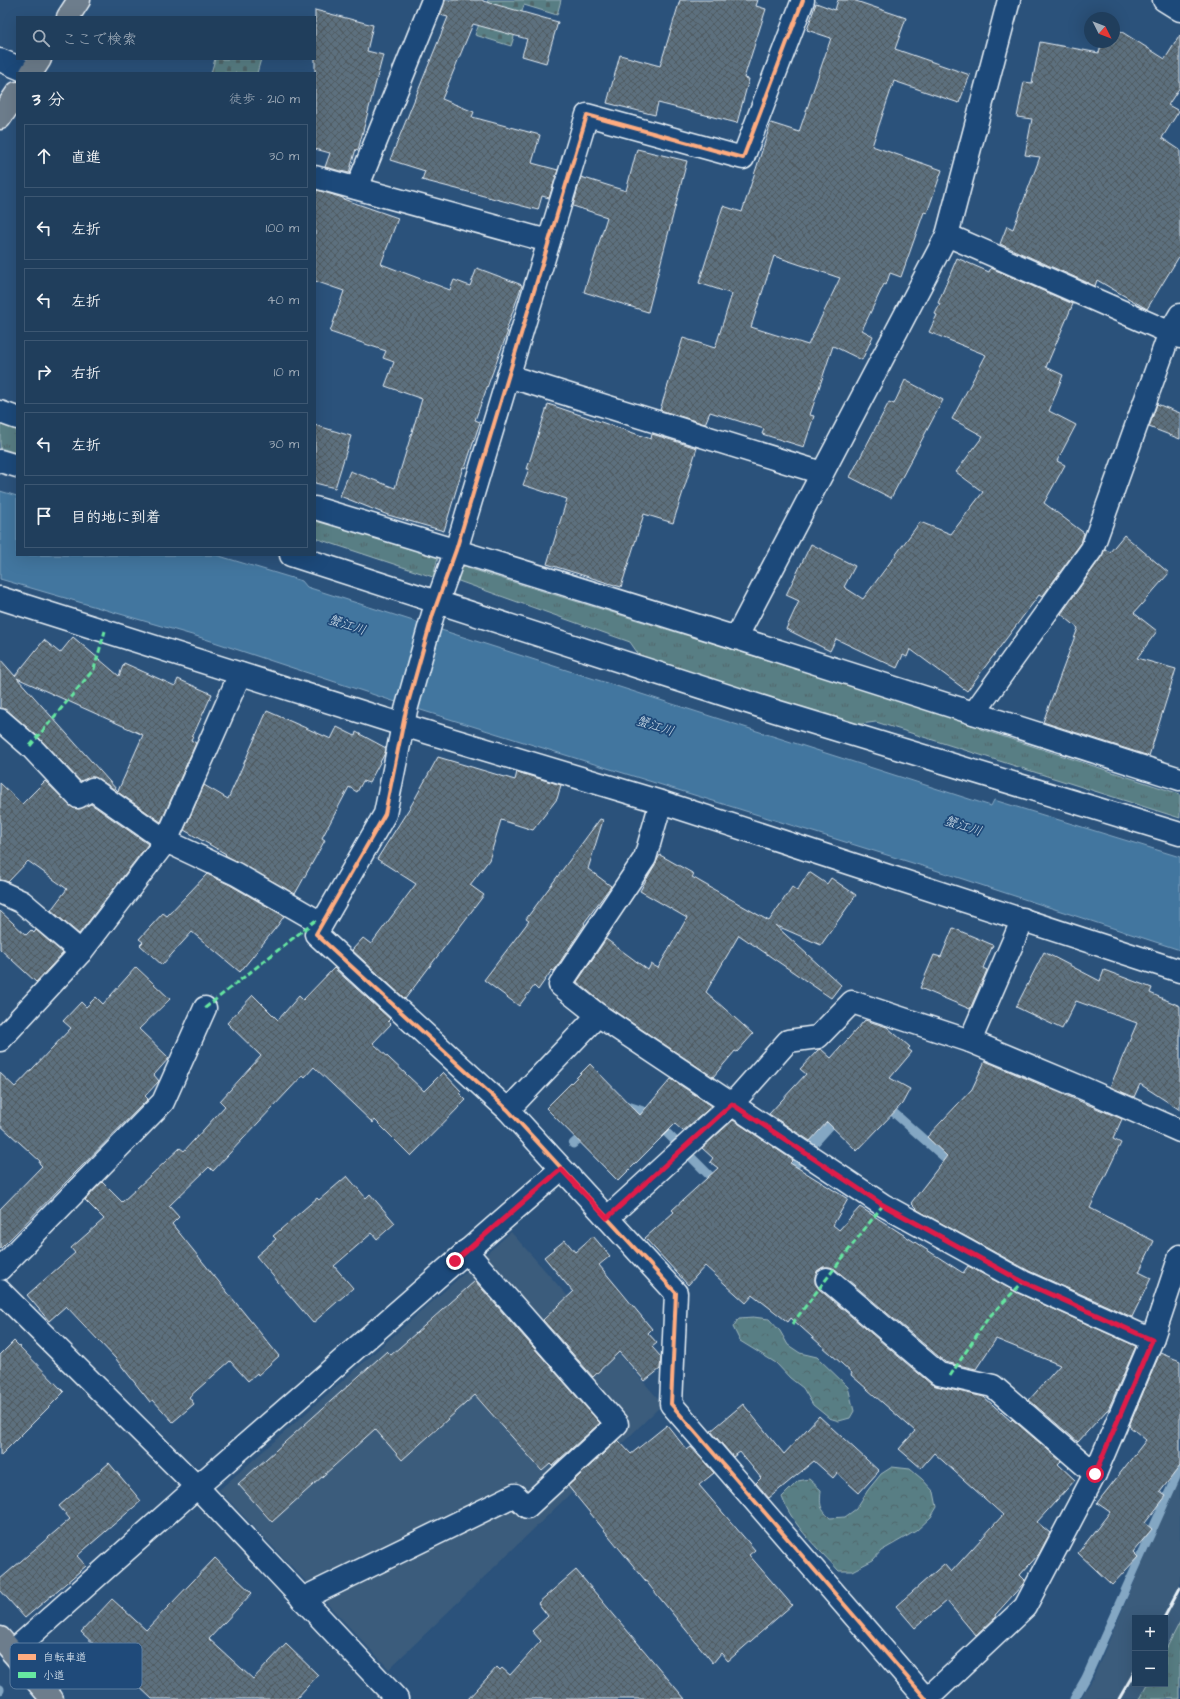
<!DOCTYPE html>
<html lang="ja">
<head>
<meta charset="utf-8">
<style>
	:root { --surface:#203e5c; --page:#284562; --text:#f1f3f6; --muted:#a2aebb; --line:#3d5772 }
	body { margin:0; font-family:"Architects Daughter","Klee One",sans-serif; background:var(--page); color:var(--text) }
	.controls { position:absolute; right:12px; bottom:12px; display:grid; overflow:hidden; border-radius:0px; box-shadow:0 4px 16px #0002 }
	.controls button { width:36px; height:36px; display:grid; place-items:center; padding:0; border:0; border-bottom:1px solid var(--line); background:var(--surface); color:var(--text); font:20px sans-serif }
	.compass { position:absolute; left:1084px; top:12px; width:36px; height:36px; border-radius:50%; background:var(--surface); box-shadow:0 4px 16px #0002; rotate:132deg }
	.stop { position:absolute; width:12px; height:12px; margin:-9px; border:3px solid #e11d48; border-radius:50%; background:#fff }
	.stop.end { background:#e11d48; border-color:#fff; box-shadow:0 1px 4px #0008 }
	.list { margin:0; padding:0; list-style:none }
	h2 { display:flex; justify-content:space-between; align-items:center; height:52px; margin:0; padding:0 16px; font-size:17px }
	h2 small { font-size:13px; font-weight:400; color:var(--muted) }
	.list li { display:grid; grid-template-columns:26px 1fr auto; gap:12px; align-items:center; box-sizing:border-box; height:64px; margin:0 8px 8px; padding:0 8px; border:1px solid var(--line); border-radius:0px }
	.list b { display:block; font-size:15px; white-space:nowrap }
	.list em { font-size:13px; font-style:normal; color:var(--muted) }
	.icon { flex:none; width:22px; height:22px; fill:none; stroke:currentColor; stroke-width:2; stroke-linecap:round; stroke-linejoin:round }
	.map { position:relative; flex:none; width:1180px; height:1699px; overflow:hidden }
	.search { position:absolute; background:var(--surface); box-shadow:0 4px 16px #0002; left:16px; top:16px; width:300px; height:44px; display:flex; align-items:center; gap:10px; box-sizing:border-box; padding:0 14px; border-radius:0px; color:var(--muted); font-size:15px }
	.panel { position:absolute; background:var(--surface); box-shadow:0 4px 16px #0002; left:16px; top:72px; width:300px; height:484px; border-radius:0px }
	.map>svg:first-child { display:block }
	.built { fill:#3a5b7c; fill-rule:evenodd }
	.grass { fill:url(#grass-tufts); stroke:#a0b8be }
	.forest { fill:url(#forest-crowns); stroke:#a0b8be }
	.cemetery { fill:url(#cemetery-stones); stroke:#a0b8be }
	.water { fill:#42769f; stroke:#84a7c3 }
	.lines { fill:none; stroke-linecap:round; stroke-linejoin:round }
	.stream { stroke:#84a7c3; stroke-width:9 }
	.building { fill:url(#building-cross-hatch); stroke:#e8f1f8; fill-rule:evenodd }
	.minor-casing { stroke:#e8f1f8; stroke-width:25 }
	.major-casing { stroke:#e8f1f8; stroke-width:25 }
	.minor { stroke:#1f4a7a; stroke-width:22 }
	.major { stroke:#6d7d8c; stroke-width:22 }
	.rail { stroke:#e8f1f8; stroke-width:3 }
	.quiet { stroke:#66e7a1; stroke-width:3; stroke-dasharray:6 3; stroke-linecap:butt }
	.cycleway-casing { stroke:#1f4a7a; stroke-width:6 }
	.cycleway { stroke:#ffac80; stroke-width:4 }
	.route { stroke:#e11d48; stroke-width:5 }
	.labels { text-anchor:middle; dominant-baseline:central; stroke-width:3.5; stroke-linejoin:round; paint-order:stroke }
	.water-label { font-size:13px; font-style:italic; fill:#cfdfeb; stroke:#1f4a7a }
	.key { fill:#1f4a7a; stroke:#5b7ca0; stroke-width:1 }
	.key-label { font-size:11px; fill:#e8f1f8 }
</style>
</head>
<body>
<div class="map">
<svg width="1180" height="1699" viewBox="0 0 1180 1699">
	<defs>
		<pattern id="grass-tufts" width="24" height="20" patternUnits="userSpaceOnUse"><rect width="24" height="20" fill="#587e84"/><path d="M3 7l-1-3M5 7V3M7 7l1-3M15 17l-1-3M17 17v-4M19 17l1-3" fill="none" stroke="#50666a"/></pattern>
		<pattern id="forest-crowns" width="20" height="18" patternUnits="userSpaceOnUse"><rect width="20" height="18" fill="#587e84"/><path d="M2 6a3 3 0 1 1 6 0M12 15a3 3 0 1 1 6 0" fill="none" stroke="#50666a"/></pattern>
		<pattern id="cemetery-stones" width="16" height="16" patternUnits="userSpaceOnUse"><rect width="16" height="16" fill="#587e84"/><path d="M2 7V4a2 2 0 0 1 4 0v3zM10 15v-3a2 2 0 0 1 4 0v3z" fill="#50666a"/></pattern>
		<pattern id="building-cross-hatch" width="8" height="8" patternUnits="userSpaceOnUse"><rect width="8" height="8" fill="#5d707e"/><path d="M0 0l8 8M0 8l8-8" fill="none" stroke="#505a61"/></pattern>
	</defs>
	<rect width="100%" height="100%" fill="#2b527b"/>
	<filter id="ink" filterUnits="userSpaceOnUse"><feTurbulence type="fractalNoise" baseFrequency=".025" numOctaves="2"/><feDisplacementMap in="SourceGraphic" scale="8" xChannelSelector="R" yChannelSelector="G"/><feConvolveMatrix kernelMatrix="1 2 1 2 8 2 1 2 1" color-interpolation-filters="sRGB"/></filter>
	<g filter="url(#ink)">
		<g class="built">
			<polygon points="511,1232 663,1404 389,1669 219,1490"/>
			<path d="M1180,1476V1699H1080L1092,1680ZM1135,1618H1165V1684H1135Z"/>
		</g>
		<g class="grass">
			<polygon points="0,422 17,427 17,453 0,448"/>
			<polygon points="315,519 438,557 433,577 315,538"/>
			<polygon points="458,565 975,724 980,729 1180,794 1180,818 876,722 853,725 639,655 630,642 453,579"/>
			<polygon points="1180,1622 1180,1699 1139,1699 1147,1684 1165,1684 1165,1651"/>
		</g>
		<g class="forest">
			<polygon points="753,1317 769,1319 780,1331 788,1345 800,1353 817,1357 848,1387 854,1411 850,1418 839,1421 829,1418 813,1405 803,1388 790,1378 776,1363 740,1341 733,1327 739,1318"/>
			<path d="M892,1467L910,1469L922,1479L934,1492L937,1507L931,1517L916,1531L881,1551L873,1560L852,1571H839C818,1548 793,1527 782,1497L798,1481L809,1479L821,1490C820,1504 819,1508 830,1518L845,1517L856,1509L868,1490L881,1474Z"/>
		</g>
		<g class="cemetery">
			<polygon points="488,0 561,0 557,15 524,5 511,46 475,35"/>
			<polygon points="215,59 261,59 257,73 211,73"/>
		</g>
		<polygon class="water" points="0,491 17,496 17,555 216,555 302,581 307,587 991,806 994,800 1180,857 1180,950 932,869 411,707 199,637 0,579"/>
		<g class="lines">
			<g class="stream">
				<polyline points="622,1104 646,1112 675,1141"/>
				<polyline points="884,1104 954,1166"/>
				<polyline points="573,1144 586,1132"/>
				<polyline points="810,1148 838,1117"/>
				<polyline points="691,1157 718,1184"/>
				<polyline points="787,1175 798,1162"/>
				<polyline points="0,1690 0,1689"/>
				<polyline points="1074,1699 1086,1678 1180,1468"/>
			</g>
		</g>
		<g class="building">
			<polygon points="445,0 483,0 483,1 558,22 546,63 522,56 527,39 473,24 442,99 474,112 472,117 540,135 532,163 558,170 549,198 542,196 538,210 422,180 425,171 390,160 448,17 440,15"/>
			<polygon points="680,0 758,0 756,6 766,9 744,78 749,79 737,123 658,103 655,115 607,103 620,55 660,66"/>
			<path d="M838,0H853L906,18L895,49L970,75L959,103L894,81L872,146L942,170L927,213L924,212L901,277L890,273L886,285L884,284L862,330L873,336L862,360L833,346L810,415L814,416L804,447L762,434L764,429L710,412L705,424L660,410L683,338L715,348L732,294L699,283L723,206L742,212L771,123L799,132L831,38L807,30L816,3L835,10ZM774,256L840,278L808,345L751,327Z"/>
			<polygon points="315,10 373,25 367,51 383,55 358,150 356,149 349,173 325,167 330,153 315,149"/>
			<polygon points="1114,27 1165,59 1180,35 1180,87 1168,105 1179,111 1162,138 1180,150 1180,255 1147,309 1097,280 1095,286 1000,244 1007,226 1013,229 1040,157 1025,155 1032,119 1017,117 1024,82 1032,83 1040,42 1099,53 1102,42 1114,42"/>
			<polygon points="637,149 687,161 648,312 584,292 607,217 573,206 581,177 626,191"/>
			<polygon points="317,190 343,198 343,199 398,218 381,264 450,290 454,280 470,286 477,268 522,285 506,331 508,331 475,420 480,422 465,468 463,467 444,531 388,515 340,496 350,471 395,488 422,399 385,386 394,362 383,358 386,351 330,332 344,291 315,281 315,196"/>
			<polygon points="957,258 989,272 991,268 1073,304 1046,367 1063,375 1049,411 1076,425 1057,461 1065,465 1044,503 1084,533 1081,543 1042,597 1039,595 967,691 910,649 907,657 903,655 897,668 836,639 830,651 786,629 799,601 786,595 811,544 855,566 844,587 863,599 920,522 951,534 983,492 956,472 983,436 952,419 986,355 929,332 937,315 935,314 940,304 938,303"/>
			<polygon points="905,380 943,400 891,498 850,477 889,402 894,404"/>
			<polygon points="548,404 651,439 652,434 697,448 673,523 644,514 621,587 547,564 567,499 523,485 529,469 527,469"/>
			<polygon points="1157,404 1180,413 1180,439 1149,427"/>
			<polygon points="315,425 351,436 335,488 315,483"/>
			<polygon points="1124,535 1169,573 1134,613 1157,631 1137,658 1176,669 1149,756 1043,722 1078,628 1061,614 1102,556 1105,549 1110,552"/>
			<path d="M73,637L119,676L124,663L175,686L178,679L212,694L191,740L196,743L161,822L99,779L92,777L80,781L38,737L8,711L0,708V659L15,676L44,640L60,653ZM17,678L143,735L118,791L117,790Z"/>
			<polygon points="267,711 331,739 337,727 355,736 356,732 386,748 385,753 369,783 363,781 357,792 349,787 322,838 325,840 295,894 225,855 226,854 184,830 204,785 228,799"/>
			<polygon points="438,757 515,780 517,772 561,785 557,799 533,830 501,820 489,860 470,885 484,895 405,999 352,950 363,938 371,944 416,884 377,859 412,804"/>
			<polygon points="45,781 73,808 79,809 91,804 148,844 79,934 51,910 67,889 28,861 8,882 0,880 0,783 22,804"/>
			<polygon points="600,819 603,820 588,869 611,886 584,923 585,924 554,971 552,970 538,990 534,986 519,1006 484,980 529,921 526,919"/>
			<polygon points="660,855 694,874 692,877 769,921 792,887 797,891 809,872 827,884 831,878 856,895 821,945 775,925 841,985 831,998 739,935 706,992 753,1034 737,1052 735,1051 713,1077 605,1005 577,982 606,939 648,970 651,964 658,968 687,918 640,891"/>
			<polygon points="207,874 230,885 284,916 278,925 240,972 192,932 162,965 140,945 143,942 139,939 163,913 167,916"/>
			<polygon points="0,911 26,935 31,930 34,933 36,930 63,953 36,982 0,949"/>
			<polygon points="953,928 993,945 983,968 987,970 970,1009 920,988 934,955 941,957"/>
			<polygon points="1044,952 1100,981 1104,970 1152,988 1150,993 1180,1006 1180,1110 1140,1084 1134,1097 1110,1087 1137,1023 1076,1001 1062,1029 1016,1007"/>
			<polygon points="136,967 170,999 139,1029 169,1058 154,1075 159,1081 145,1096 148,1099 0,1249 0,1209 42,1166 39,1163 40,1161 0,1125 0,1073 15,1087 71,1028 63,1021 81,1002 86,1007 96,997 103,1004"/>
			<polygon points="334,968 390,1019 388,1021 391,1024 373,1043 424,1091 443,1072 461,1091 459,1093 466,1100 411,1156 375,1120 373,1123 314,1067 305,1077 303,1075 213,1171 209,1167 169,1206 179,1217 172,1224 279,1356 258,1375 257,1373 248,1381 230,1361 189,1397 194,1404 173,1422 153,1400 150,1402 116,1359 66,1306 49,1321 27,1295 75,1253 71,1248 104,1219 85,1200 102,1182 122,1202 180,1148 184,1151 225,1106 220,1101 261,1056 227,1023 253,995 278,1020 299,996 303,1000"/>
			<polygon points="865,1020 887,1027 910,1047 908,1049 912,1052 890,1078 910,1089 902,1104 857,1151 827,1122 810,1141 769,1114 806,1074 800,1069 818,1050 821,1049 831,1058"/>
			<polygon points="985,1061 1122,1119 1113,1139 1121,1143 1090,1208 1154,1241 1139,1272 1151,1278 1132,1317 1029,1271 919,1211 911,1203 947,1156 927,1137 972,1089"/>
			<polygon points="590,1064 640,1115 671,1079 712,1106 683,1131 675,1124 618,1181 546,1108"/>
			<polygon points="733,1120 793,1160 790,1163 848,1199 833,1225 839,1230 860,1207 963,1273 968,1266 1018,1293 1136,1346 1108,1410 1107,1410 1078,1442 1029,1400 1060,1365 996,1339 976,1369 945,1362 835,1269 830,1267 823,1267 817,1271 815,1277 815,1283 819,1289 931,1384 936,1386 984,1397 1011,1421 1012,1419 1061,1461 1058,1464 1075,1480 1037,1522 1050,1533 1039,1554 1020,1575 1025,1580 1023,1584 995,1615 996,1617 976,1636 947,1601 915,1628 896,1606 944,1564 951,1572 1003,1515 934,1453 921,1468 899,1449 915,1431 851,1375 852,1373 791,1318 788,1322 753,1295 746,1303 705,1266 688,1285 645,1238 674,1212 672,1210 718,1168 710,1162 713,1158 702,1148"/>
			<polygon points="347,1176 366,1198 370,1194 395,1223 377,1239 372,1233 334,1266 353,1288 313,1323 256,1256 276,1239 273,1236 317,1198 319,1200"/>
			<polygon points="593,1236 610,1256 599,1265 652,1329 648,1333 657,1343 652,1347 661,1357 660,1369 645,1381 619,1352 593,1377 543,1320 573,1292 544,1257 565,1240 575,1252"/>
			<polygon points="475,1281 600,1423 552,1466 550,1464 542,1471 475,1395 402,1460 375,1429 272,1522 238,1484 387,1351 391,1355"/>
			<polygon points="14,1341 64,1392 0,1456 0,1355"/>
			<polygon points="1160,1353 1180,1361 1180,1466 1160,1492 1166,1496 1145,1523 1152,1529 1133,1552 1138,1557 1112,1585 1078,1553 1110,1512 1097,1503 1146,1440 1129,1426"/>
			<polygon points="743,1404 784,1454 819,1416 879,1471 859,1493 837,1473 833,1478 814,1461 769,1498 756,1483 761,1478 740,1452 733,1457 711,1431"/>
			<polygon points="667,1425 687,1450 691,1447 714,1473 699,1485 755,1550 749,1555 792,1605 728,1661 721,1653 713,1663 568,1486 618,1440 631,1454"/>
			<polygon points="109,1463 141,1501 77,1556 86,1566 25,1618 0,1590 0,1579 70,1519 59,1506"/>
			<polygon points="215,1558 252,1593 209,1639 253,1679 286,1644 318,1675 296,1699 152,1699 81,1632 112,1599 146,1630"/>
			<polygon points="576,1570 685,1699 468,1699 497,1667 500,1670 502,1668 510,1675 541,1641 532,1631 548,1616 538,1603"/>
		</g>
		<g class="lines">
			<g class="minor-casing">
				<g id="minor">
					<polyline points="803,0 743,158 587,115 456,550 433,614 406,710 385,814 316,934 508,1110 676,1293 671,1404 926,1699"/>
					<polyline points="1164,0 1180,10"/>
					<polyline points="0,60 31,73"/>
					<polyline points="315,177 548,241"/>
					<polyline points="357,188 433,0"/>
					<polyline points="947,235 1180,337"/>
					<polyline points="508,376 822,473"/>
					<polyline points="0,412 17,418"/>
					<polyline points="0,461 17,466"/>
					<path d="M315,508C605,595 892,687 1180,779"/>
					<polyline points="291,555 775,711 1180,834"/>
					<polyline points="0,598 403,725 661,802 1180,971"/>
					<polyline points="736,638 947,235 1009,0"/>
					<polyline points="974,713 1092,549 1170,332 1180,315"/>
					<polyline points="0,720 30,746 78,797 92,789 166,841 240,674"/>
					<polyline points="0,892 22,902 81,952"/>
					<polyline points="598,1015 560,985 645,858 661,802"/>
					<polyline points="0,1040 81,952 166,841 236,874 321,923"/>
					<polyline points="970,1041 1085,1089 1180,1131"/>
					<polyline points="508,1110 598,1015 883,1205 1023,1282 1152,1340"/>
					<polyline points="607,1218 732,1104 788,1041 818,1037 852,1002 970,1041 1023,919"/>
					<polyline points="0,1269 163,1102 205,1008"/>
					<polyline points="827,1279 939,1374 993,1386 1095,1474"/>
					<polyline points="0,1291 197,1487 397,1699"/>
					<polyline points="302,1599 515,1495 527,1507 617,1424 466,1251"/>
					<polyline points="12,1652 197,1487 561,1169"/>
					<polyline points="927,1699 1025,1607 1095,1474 1152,1340 1180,1256"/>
				</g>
			</g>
			<g class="major-casing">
				<g id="major">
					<polyline points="68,17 79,0"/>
					<polyline points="31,73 40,59"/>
					<polyline points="0,118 17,93"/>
					<polyline points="0,1638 52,1699"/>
				</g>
			</g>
			<use href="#minor" class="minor"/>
			<use href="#major" class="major"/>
			<g class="rail">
				<polyline points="1164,1618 1180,1588"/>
				<polyline points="1119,1699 1135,1671"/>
			</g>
			<g class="quiet">
				<polyline points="30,746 94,669 105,631"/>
				<polyline points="205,1008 316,920"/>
				<polyline points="792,1324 883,1205"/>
				<polyline points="950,1376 988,1318 1023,1282"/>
			</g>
			<g class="cycleway-casing">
				<polyline id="cycleway" points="803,0 743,158 587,115 456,550 433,614 406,710 385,814 316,934 508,1110 676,1293 671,1404 926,1699"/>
			</g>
			<use href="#cycleway" class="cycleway"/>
		</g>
	</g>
	<g class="lines" filter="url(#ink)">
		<polyline class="route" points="455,1261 561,1169 607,1218 732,1104 883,1205 1023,1282 1152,1340 1095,1474"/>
	</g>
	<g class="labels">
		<g class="water-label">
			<text transform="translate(347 625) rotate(18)">蟹江川</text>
			<text transform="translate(655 726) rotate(18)">蟹江川</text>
			<text transform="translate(963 826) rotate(18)">蟹江川</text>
		</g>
	</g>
	<rect x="10" y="1643" width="132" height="46" rx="6" class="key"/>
	<rect x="18" y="1654" width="18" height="6" fill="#ffac80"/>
	<rect x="18" y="1672" width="18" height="6" fill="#66e7a1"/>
	<g class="key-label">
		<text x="43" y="1661">自転車道</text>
		<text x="43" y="1679">小道</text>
	</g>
</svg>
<div class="controls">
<button>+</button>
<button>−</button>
</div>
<svg class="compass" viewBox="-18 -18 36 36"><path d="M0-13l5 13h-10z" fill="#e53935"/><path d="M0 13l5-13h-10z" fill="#a2aebb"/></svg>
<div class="stop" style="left:1095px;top:1474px"></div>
<div class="stop end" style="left:455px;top:1261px"></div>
<div class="search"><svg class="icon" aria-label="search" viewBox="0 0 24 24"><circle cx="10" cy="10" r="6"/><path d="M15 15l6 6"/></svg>ここで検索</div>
<section class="panel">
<h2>3 分<small>徒歩 · 210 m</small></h2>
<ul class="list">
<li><svg class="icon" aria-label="ahead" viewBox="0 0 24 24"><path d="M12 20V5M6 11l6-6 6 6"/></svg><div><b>直進</b></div><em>30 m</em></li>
<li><svg class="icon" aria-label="left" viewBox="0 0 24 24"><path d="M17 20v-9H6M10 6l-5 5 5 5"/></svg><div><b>左折</b></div><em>100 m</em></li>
<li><svg class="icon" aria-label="left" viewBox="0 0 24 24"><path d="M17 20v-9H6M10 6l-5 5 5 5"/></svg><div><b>左折</b></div><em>40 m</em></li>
<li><svg class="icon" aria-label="right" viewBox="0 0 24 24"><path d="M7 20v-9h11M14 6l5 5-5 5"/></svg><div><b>右折</b></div><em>10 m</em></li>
<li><svg class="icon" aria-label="left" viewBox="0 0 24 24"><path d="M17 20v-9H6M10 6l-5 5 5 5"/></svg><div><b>左折</b></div><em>30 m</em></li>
<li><svg class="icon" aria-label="arrive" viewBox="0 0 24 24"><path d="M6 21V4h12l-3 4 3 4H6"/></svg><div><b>目的地に到着</b></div></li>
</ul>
</section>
</div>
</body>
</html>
